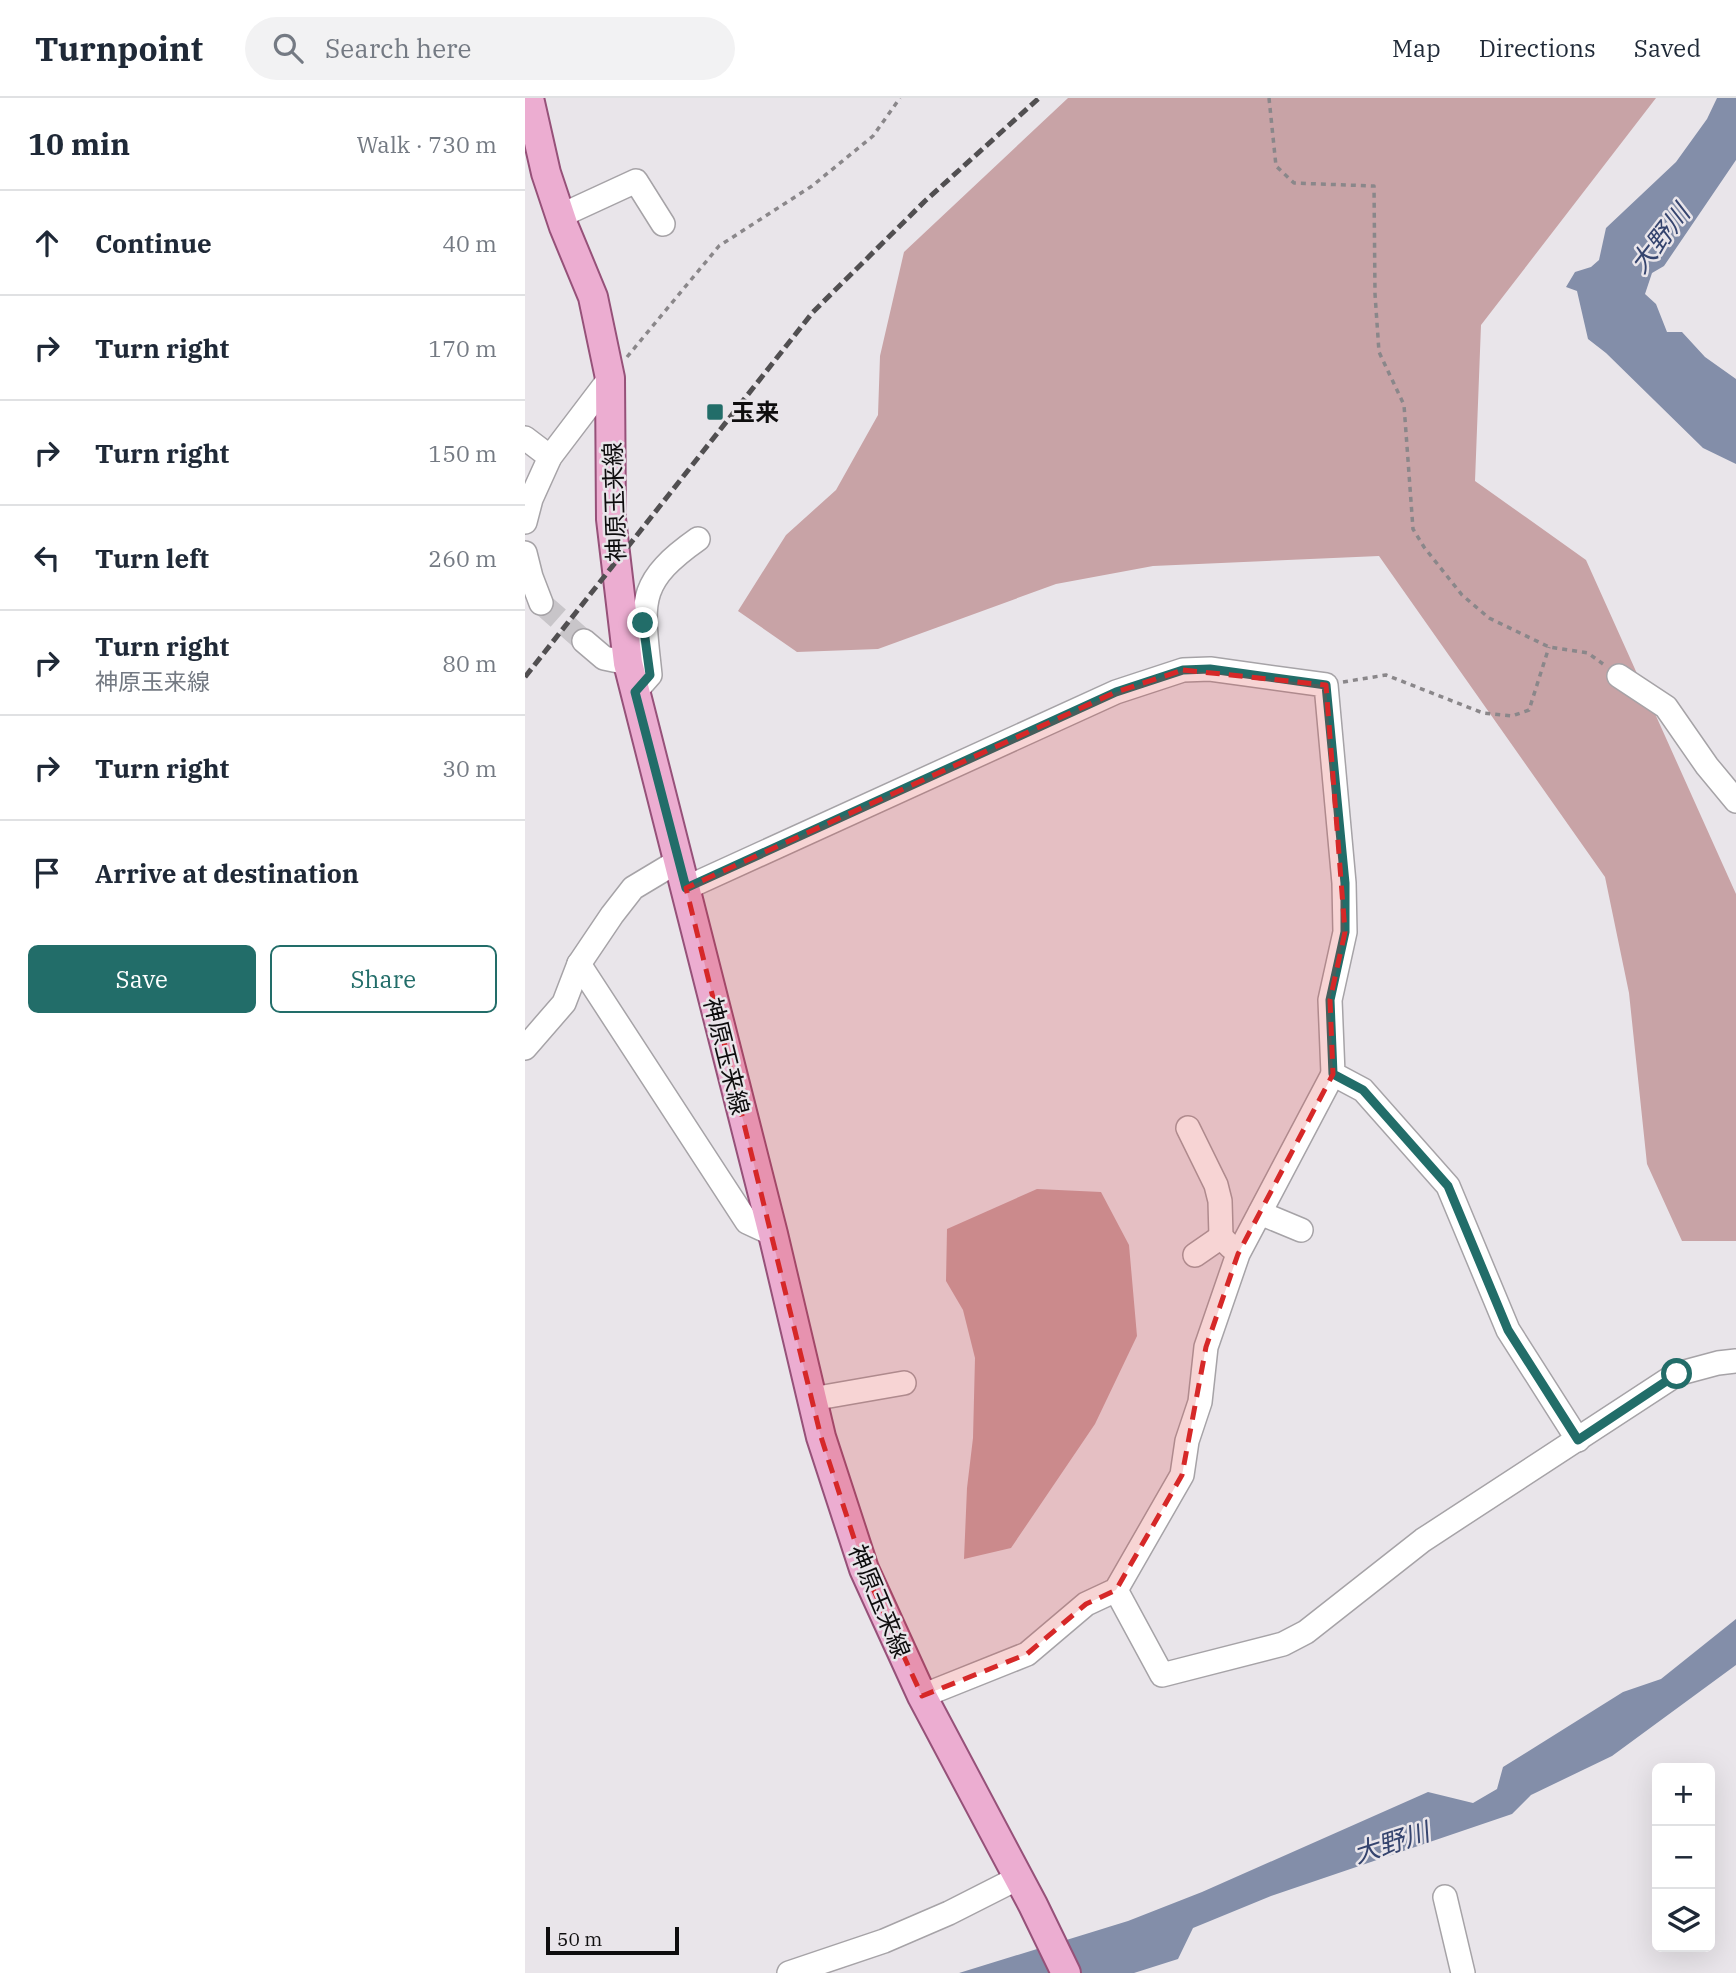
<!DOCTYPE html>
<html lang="en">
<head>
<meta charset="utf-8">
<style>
	:root { --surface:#fff; --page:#f2f2f3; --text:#1f2937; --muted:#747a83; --line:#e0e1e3; --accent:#226d69 }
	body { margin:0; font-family:"IBM Plex Serif","Noto Sans JP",serif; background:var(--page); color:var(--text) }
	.controls { position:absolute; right:21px; bottom:21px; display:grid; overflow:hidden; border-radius:10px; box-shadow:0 7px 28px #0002 }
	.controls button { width:63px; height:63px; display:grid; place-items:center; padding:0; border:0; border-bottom:2px solid var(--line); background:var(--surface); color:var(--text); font:35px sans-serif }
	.scale { position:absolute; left:21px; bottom:18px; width:133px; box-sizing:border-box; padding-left:7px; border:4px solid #0e0d0e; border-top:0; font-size:19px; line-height:24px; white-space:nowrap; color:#0e0d0e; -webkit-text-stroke:5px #e9e5ea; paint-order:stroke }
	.stop { position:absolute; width:21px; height:21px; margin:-16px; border:5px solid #226d69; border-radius:50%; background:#fff }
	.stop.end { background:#226d69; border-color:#fff; box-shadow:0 2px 7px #0008 }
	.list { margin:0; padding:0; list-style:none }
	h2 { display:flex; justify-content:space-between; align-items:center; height:91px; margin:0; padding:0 28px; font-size:30px }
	h2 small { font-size:23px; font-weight:400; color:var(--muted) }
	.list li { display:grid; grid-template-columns:46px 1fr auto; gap:21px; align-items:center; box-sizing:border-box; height:105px; padding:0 28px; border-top:2px solid var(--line) }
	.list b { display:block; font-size:26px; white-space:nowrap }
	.list p { margin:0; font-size:23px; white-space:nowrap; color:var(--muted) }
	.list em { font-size:23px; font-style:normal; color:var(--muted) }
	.actions { display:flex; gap:14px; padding:21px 28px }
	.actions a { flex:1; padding:16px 0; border:2px solid var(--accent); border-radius:10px; text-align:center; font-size:24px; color:var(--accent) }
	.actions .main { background:var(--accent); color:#fff }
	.icon { flex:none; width:38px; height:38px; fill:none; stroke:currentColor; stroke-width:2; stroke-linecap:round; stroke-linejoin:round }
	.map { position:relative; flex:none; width:1211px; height:1875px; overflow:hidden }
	header { display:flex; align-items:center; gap:42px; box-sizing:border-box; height:98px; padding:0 35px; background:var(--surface); border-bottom:2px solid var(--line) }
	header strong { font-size:33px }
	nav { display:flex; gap:38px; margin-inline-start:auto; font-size:24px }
	.search { width:490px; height:63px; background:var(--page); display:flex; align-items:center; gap:18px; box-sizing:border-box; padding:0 24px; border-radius:38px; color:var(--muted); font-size:26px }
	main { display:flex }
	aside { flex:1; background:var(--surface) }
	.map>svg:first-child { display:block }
	.forest { fill:#c8a3a6 }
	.water { fill:#838ea9 }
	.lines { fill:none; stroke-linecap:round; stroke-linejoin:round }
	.minor-tunnel { stroke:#c8c5c9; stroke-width:23; stroke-dasharray:23 11; stroke-linecap:butt }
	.minor-casing { stroke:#a6a3a7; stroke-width:26 }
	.major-casing { stroke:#965179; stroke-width:32 }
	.path { stroke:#8a878a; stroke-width:3.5; stroke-dasharray:5 5; stroke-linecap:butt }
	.minor { stroke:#fff; stroke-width:23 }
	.major { stroke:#ecadd1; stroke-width:28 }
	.rail { stroke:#514f51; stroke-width:5; stroke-dasharray:10 5; stroke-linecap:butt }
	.route { stroke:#226d69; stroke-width:9 }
	.marked { fill:#d62828; fill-opacity:0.2; stroke:#d62828; stroke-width:5; stroke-dasharray:14 9; stroke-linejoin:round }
	.poi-dot { fill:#226d69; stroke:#e9e5ea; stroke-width:2.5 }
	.labels { text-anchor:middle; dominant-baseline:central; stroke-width:5; stroke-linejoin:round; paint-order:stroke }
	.poi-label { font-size:24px; font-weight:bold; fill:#0e0d0e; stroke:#e9e5ea; text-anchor:start }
	.street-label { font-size:24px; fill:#0e0d0e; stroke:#e9e5ea }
	.water-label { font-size:26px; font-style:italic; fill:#35446e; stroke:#e9e5ea }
</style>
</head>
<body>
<header>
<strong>Turnpoint</strong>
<div class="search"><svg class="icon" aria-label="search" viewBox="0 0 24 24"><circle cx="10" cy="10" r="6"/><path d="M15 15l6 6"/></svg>Search here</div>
<nav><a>Map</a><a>Directions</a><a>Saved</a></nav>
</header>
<main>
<aside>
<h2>10 min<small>Walk · 730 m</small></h2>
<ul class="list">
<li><svg class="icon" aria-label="ahead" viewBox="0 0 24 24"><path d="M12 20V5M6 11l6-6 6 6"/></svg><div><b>Continue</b></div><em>40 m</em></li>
<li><svg class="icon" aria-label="right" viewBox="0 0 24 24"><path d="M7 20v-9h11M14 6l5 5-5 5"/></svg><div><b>Turn right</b></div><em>170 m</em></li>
<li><svg class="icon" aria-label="right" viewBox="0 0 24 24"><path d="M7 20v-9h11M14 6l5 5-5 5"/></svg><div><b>Turn right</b></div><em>150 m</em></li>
<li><svg class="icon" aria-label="left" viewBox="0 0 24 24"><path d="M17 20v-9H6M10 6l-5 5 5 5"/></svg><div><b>Turn left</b></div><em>260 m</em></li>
<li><svg class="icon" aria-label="right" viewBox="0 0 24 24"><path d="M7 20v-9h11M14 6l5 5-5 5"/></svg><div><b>Turn right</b><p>神原玉来線</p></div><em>80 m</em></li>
<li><svg class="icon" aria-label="right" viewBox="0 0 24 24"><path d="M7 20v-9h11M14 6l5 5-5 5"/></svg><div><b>Turn right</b></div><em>30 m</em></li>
<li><svg class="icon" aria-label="arrive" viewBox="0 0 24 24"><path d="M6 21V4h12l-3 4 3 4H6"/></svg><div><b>Arrive at destination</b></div></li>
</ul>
<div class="actions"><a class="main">Save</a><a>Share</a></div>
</aside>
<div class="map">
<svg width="1211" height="1875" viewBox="0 0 1211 1875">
	<rect width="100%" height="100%" fill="#e9e5ea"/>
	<g class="forest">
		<polygon points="543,0 1131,0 956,227 950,383 1061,462 1211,796 1211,1143 1157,1143 1122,1066 1104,895 1080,779 854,458 628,468 531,486 353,551 272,554 213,513 261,437 311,392 353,317 355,258 379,154"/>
		<polygon points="512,1091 576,1094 604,1147 612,1238 570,1326 486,1450 439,1461 442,1390 448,1340 450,1260 438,1212 421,1183 422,1131"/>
	</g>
	<g class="water">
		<polygon points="1192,0 1211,0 1211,62 1139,168 1127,175 1120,196 1131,206 1142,234 1157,234 1180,259 1211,281 1211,366 1178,350 1081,255 1063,241 1052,193 1041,189 1050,174 1066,169 1074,162 1081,130 1151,64 1182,21"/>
		<polygon points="1211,1521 1211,1567 1087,1658 1006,1697 987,1716 746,1798 668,1830 653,1861 609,1875 434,1875 603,1823 677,1794 903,1694 948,1705 972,1691 978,1669 1098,1594 1136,1581"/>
	</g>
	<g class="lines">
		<polyline class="minor-tunnel" points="16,505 59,543"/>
		<g class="minor-casing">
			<g id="minor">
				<polyline points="35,118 111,83 138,126"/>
				<polyline points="0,340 25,359"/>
				<polyline points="0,424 6,401 25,359 85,280"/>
				<polyline points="0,455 6,479 16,505"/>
				<polyline points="59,543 79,560 103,565"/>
				<polyline points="1094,578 1141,609 1182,668 1211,703"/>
				<path d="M110,594L125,577C118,506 109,486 173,441"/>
				<polyline points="161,790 591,594 658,572 685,571 801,587 819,785 820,834 805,902 808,976 838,992 923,1088 983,1232 1053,1342"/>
				<polyline points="54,866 222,1124 248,1136"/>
				<polyline points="0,950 39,905 54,866 87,817 108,790 153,763"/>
				<polyline points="663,1030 691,1087 695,1103 696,1139"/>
				<polyline points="735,1115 776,1132"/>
				<polyline points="670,1157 696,1139 706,1149"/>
				<polyline points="287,1301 379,1285"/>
				<polyline points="591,1492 637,1577 758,1546 781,1534 898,1442 1152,1276 1193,1265 1211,1263"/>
				<polyline points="397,1598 502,1556 561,1506 591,1492 657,1377 662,1343 675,1304 681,1249 713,1156 808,976"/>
				<polyline points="920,1799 938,1875"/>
				<polyline points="264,1875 359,1843 424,1815 493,1780"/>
			</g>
		</g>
		<g class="major-casing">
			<polyline id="major" points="4,0 21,75 39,129 68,199 85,280 86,421 103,565 248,1136 296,1339 339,1471 397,1598 508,1807 541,1875"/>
		</g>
		<g class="path">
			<polyline points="744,0 751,68 769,85 849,88 850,196 854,254 879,307 888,431 899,449 937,497 964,520 1024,549 1063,555 1078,566"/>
			<polyline points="102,259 194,148 287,88 348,38 375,0"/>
			<polyline points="818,584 861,577 958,615 987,618 1004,612 1024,549"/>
		</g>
		<use href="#minor" class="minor"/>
		<use href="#major" class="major"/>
		<polyline class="rail" points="0,579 288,214 400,103 514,0"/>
	</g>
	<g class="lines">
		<polyline class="route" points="118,525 125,577 110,594 161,790 591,594 658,572 685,571 801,587 820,785 820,834 805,902 808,976 838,992 923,1088 983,1232 1053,1342 1152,1276"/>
	</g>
	<path class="marked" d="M658,572L801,587L820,834L805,902L808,976L713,1156L681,1249L657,1377L591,1492L561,1506L502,1556L397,1598L339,1471L296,1339L161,790L591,594Z"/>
	<rect class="poi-dot" x="181" y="305" width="18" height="18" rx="3.5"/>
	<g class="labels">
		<g class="poi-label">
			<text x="206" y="314">玉来</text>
		</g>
		<g class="street-label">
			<text transform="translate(89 404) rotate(-92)">神原玉来線</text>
			<text transform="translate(202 958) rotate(76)">神原玉来線</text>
			<text transform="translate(355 1503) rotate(67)">神原玉来線</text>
		</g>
		<g class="water-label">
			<text transform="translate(1134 140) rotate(-52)">大野川</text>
			<text transform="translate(866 1744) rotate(-18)">大野川</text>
		</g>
	</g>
</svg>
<div class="controls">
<button>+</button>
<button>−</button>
<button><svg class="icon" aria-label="layers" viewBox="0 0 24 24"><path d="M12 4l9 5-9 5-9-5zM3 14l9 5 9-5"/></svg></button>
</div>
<div class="scale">50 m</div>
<div class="stop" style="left:1152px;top:1276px"></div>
<div class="stop end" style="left:118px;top:525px"></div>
</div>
</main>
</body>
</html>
